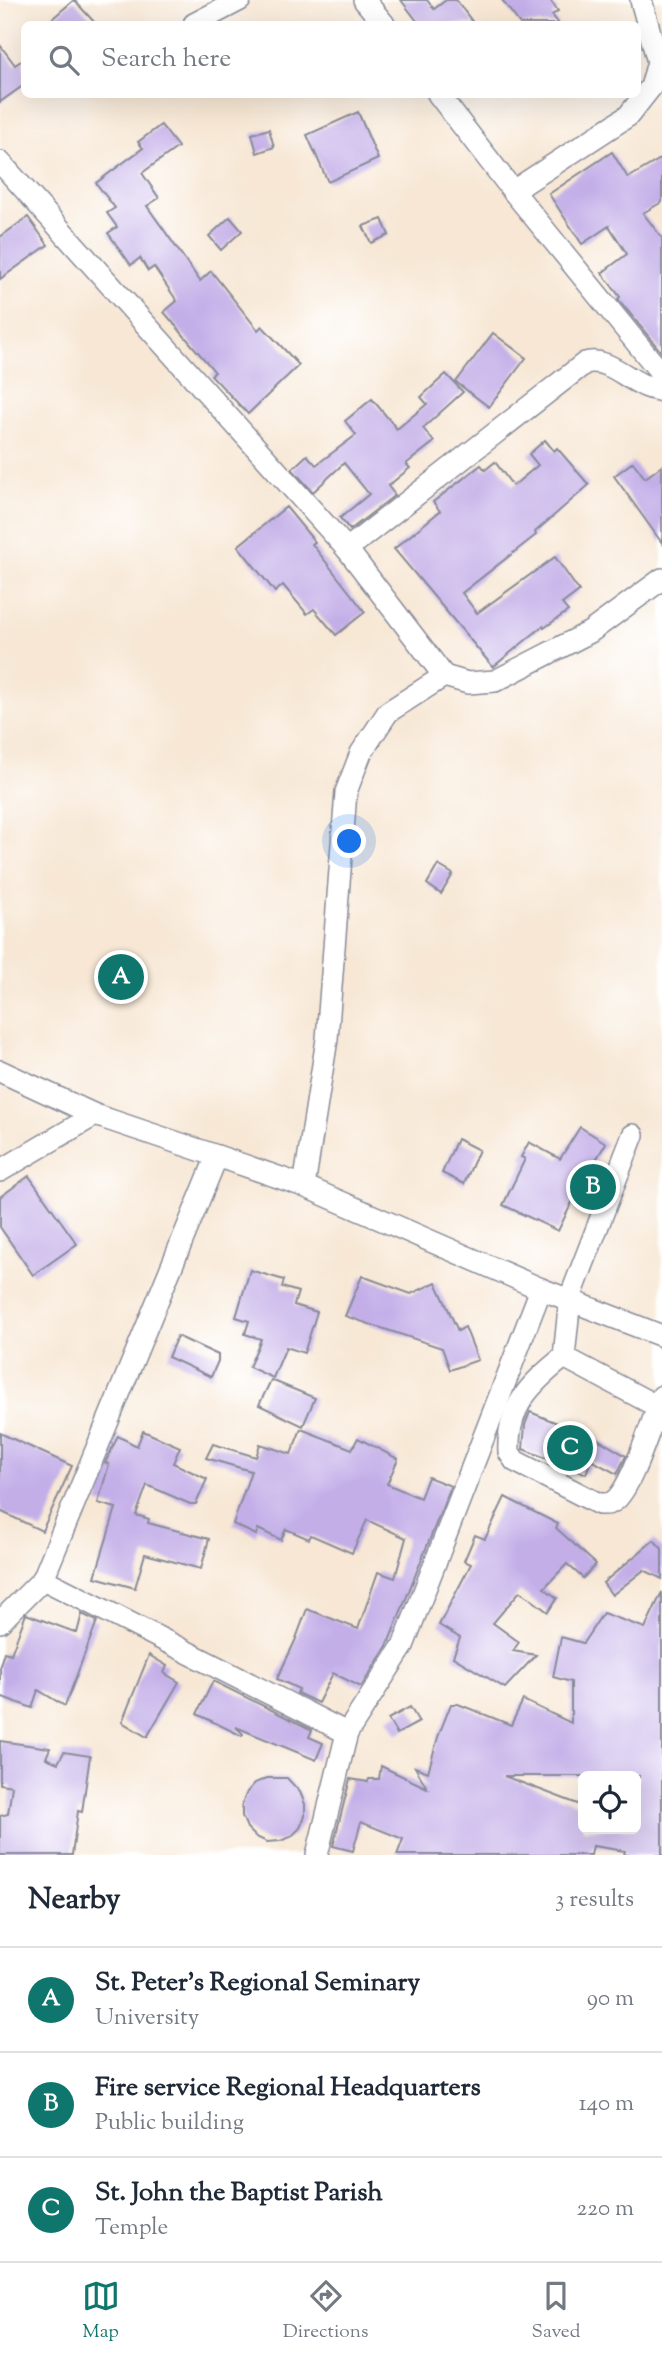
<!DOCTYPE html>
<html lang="en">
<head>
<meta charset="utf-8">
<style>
	:root { --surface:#fff; --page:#f6f6f7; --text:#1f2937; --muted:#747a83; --line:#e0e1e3; --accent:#0f766e }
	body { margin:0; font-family:"Sorts Mill Goudy",serif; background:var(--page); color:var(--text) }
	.controls { position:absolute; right:21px; bottom:21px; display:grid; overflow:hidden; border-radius:10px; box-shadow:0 7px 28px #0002 }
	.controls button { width:63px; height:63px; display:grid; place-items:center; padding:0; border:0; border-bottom:2px solid var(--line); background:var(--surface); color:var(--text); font:35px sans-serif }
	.you { position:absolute; left:350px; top:842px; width:24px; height:24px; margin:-18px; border:5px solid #fff; border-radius:50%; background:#1a73e8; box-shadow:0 0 0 10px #1a73e833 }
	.badge { display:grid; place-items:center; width:46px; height:46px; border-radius:50%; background:var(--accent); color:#fff; font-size:23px; font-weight:700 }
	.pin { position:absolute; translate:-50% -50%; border:4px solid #fff; box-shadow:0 2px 7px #0006 }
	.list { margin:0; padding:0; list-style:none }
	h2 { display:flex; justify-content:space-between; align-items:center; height:91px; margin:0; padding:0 28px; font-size:30px }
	h2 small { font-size:23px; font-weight:400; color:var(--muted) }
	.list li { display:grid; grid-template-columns:46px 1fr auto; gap:21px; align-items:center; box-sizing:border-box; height:105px; padding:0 28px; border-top:2px solid var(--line) }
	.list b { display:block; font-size:26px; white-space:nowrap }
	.list p { margin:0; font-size:23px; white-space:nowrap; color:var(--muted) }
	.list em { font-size:23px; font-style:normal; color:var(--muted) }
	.icon { flex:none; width:38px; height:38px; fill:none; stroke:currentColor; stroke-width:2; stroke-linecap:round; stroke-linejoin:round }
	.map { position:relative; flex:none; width:662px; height:1855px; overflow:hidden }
	.search { position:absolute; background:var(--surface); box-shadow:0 7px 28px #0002; left:21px; right:21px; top:21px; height:77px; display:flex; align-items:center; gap:18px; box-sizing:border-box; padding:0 24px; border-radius:10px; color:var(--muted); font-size:26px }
	.sheet { height:406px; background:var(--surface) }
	nav { display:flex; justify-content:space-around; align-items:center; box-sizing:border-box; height:98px; border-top:2px solid var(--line); background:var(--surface); font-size:19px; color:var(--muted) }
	nav a { display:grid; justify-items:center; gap:4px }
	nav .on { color:var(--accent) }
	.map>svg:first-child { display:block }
	.building { fill:#c3aee8; fill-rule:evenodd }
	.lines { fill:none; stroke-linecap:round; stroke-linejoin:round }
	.minor-casing { stroke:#898b99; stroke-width:24 }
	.minor { stroke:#fff; stroke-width:21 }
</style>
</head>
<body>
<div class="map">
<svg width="662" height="1855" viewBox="0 0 662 1855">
	<rect width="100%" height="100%" fill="#fff"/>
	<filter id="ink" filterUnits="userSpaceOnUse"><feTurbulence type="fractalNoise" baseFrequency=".0143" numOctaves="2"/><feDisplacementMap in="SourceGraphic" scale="14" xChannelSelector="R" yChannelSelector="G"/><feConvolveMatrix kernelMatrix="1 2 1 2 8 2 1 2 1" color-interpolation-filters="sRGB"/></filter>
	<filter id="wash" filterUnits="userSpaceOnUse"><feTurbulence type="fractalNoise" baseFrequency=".00686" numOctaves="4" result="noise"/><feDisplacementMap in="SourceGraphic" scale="28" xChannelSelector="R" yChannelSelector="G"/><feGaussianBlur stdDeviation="1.57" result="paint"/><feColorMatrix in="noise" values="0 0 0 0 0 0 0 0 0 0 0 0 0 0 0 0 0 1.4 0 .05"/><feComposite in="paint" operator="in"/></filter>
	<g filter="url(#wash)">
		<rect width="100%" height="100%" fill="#f7e7d4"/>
		<g id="blocks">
			<g class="building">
				<polygon points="74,0 96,24 46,24"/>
				<polygon points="401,0 427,0 434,9 446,0 456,0 474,24 413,24 417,21"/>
				<polygon points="502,0 550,0 558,11 552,15 559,24 520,24"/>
				<polygon points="0,45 15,65 24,59 24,85 0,102"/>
				<polygon points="358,112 378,159 328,182 307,135"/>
				<polygon points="161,125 178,147 142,173 159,198 147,206 200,281 211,271 258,330 262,326 299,365 248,414 211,375 215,372 164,312 177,301 154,267 148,271 140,258 131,265 108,233 117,227 107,213 115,208 96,183 143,148 138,142"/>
				<polygon points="269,129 274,147 257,153 252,134"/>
				<polygon points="612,152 628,178 662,158 662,202 643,213 662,238 662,353 618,299 620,297 602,273 627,254 609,226 582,244 549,194"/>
				<polygon points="28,217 48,245 0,279 0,237"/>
				<polygon points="230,217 242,231 221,250 209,236"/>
				<polygon points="382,219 389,235 371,243 363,226"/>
				<polygon points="493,333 526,358 489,407 456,382"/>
				<polygon points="446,374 463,392 423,428 434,442 406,464 410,468 388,486 395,495 350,530 340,518 369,494 344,463 313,492 292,469 307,455 316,465 356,435 345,421 372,399 397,429 427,404 421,397"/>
				<polygon points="545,440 554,451 557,448 589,485 535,532 536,535 462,593 477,613 555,557 579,591 562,604 568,611 544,628 543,626 493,667 394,549 440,511 433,502 481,465 485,470 495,462 513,486 538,465 529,454"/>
				<polygon points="633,462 645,478 662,466 662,543 614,476"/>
				<polygon points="286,507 315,542 312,544 365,612 336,635 314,609 307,614 283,585 275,592 238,546"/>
				<polygon points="438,865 453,874 441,894 427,884"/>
				<polygon points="580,1127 606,1143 579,1188 558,1231 503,1205 525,1159 521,1157 529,1142 560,1159"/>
				<polygon points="457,1139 479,1150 464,1184 442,1173"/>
				<polygon points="29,1176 77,1244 33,1275 0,1227 0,1197"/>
				<polygon points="250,1270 284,1280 282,1287 298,1292 294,1305 317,1312 304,1353 286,1347 273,1378 249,1367 261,1339 245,1334 249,1321 236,1317"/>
				<polygon points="362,1276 411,1294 436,1282 458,1331 465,1327 478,1360 450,1370 442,1348 345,1316"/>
				<polygon points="177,1336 218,1355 218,1361 211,1377 168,1357"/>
				<polygon points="271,1380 315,1398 303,1426 259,1405"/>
				<polygon points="530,1412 599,1440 626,1456 617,1474 591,1460 586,1474 523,1449 525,1425"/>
				<polygon points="301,1429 352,1449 358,1438 398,1459 387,1484 420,1498 428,1477 451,1486 387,1646 361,1687 333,1673 318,1703 297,1693 299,1689 277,1679 295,1641 307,1609 358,1629 378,1572 395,1578 406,1538 367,1520 352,1553 311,1535 309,1539 286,1529 281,1540 258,1529 256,1535 233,1524 251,1471 206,1458 213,1444 256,1457 260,1444 291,1454"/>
				<polygon points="143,1431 180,1447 173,1463 207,1479 196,1504 190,1504 147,1485 136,1515 149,1519 148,1523 209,1539 201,1569 145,1554 135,1588 95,1577 116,1508 98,1503 109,1464 105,1463 118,1436 137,1446"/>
				<polygon points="0,1433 72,1466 42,1531 0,1511"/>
				<polygon points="505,1497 558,1524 556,1528 596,1564 583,1578 567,1564 544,1588 557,1598 548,1612 520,1591 493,1623 519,1642 513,1651 536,1655 505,1688 453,1657 460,1638 439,1625 471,1564 464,1561 475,1535 485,1539"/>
				<polygon points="654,1540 662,1549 662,1579 644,1570 612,1595 603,1583"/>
				<path d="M662,1592V1855H624L625,1851L593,1846L591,1855H397L403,1839L361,1822L353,1851L333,1846L350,1779L368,1782L369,1779H379L381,1766L427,1788L415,1767L428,1772L438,1737L451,1704H458L511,1725L523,1700L571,1723V1682L553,1677L561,1637L583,1643L603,1613L645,1628ZM504,1776H639L636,1786V1829H583V1806Z"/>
				<polygon points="26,1614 77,1633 82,1614 97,1621 65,1706 38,1690 32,1708 0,1696 0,1665 4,1652 11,1654"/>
				<polygon points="149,1655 167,1666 164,1673 179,1682 147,1737 122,1722"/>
				<polygon points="213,1681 312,1730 309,1737 323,1743 316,1760 236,1727 243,1734 242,1736 197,1714"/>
				<polygon points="410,1707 419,1722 397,1734 388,1719"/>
				<polygon points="0,1741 50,1748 46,1758 58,1763 64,1752 90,1756 82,1812 78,1811 72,1855 0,1855 0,1816 8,1814 12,1786 0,1784"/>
				<polygon points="267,1778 287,1778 300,1792 305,1804 305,1816 300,1828 291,1837 280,1841 267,1842 256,1837 247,1828 242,1816 242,1804 247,1792 255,1783"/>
			</g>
		</g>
	</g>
	<g filter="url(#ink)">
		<use href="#blocks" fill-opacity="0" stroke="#898b99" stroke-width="2"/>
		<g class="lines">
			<g class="minor-casing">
				<g id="minor">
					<polyline points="364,0 384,24"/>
					<polyline points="194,24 240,0"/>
					<polyline points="438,94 513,191 662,374"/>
					<polyline points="0,162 347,549 444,676 388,712 361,753 346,792 327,1039 304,1186"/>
					<polyline points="513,191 628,116 651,87 658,62 641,0"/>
					<path d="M347,549L585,363C605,357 623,376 641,384C647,388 655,389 662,391"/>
					<polyline points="444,676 468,683 495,681 590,632 662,579"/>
					<polyline points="0,1071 95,1115 217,1156"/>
					<polyline points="633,1135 570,1298 564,1357 658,1407 662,1396"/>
					<polyline points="0,1171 95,1115"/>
					<path d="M564,1357C531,1383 507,1406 509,1452L515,1461L599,1504C605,1504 609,1505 614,1501C631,1489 649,1429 658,1407"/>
					<polyline points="43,1579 347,1733 403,1646 541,1289"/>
					<polyline points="0,1622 43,1579 217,1156 304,1186 541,1289 662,1336"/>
					<polyline points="317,1855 347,1733"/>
				</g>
			</g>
			<use href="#minor" class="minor"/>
		</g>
	</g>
</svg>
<div class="controls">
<button><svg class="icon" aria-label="locate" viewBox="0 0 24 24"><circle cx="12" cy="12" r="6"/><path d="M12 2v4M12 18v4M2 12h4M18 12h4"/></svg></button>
</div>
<div class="you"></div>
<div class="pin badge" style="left:121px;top:977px">A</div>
<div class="pin badge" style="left:593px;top:1187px">B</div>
<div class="pin badge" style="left:570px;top:1448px">C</div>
<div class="search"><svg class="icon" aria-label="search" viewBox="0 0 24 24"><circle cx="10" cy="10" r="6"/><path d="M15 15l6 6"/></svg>Search here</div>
</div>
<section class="sheet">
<h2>Nearby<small>3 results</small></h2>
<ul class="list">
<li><span class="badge">A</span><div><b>St. Peter’s Regional Seminary</b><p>University</p></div><em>90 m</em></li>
<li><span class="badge">B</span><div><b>Fire service Regional Headquarters</b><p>Public building</p></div><em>140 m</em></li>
<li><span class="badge">C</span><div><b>St. John the Baptist Parish</b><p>Temple</p></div><em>220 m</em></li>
</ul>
</section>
<nav>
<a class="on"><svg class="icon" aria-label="map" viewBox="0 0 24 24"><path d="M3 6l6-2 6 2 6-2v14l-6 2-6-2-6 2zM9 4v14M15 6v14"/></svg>Map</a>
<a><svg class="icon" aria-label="directions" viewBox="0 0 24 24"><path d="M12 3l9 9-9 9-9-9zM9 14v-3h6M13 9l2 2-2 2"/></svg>Directions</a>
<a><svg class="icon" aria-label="saved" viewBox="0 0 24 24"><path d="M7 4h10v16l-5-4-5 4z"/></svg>Saved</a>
</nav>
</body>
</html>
